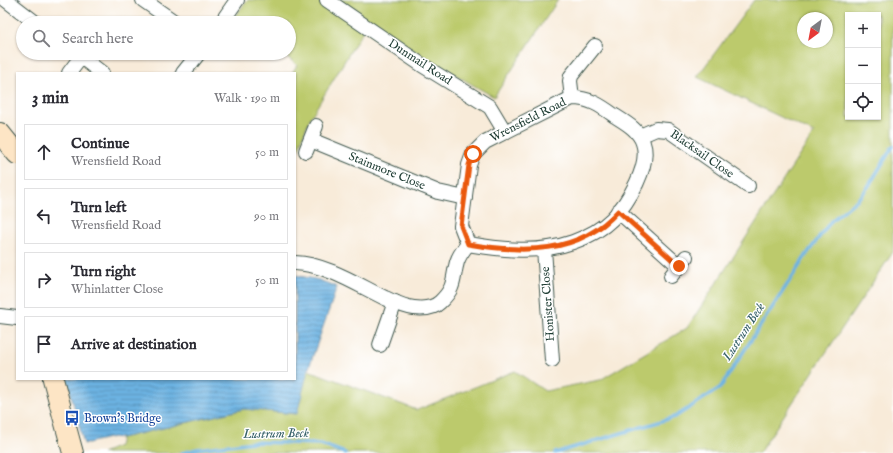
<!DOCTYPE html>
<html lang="en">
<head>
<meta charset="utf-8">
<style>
	:root { --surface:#fff; --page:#f2f2f3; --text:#2b2b33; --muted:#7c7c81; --line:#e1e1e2 }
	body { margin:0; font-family:"IM FELL English",serif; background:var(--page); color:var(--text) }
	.controls { position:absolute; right:12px; top:12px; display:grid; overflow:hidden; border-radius:0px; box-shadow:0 1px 3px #0004 }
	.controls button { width:36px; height:36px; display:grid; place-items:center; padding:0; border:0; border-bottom:1px solid var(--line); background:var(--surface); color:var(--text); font:20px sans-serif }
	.compass { position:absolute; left:797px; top:12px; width:36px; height:36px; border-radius:50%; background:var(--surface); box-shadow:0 1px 3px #0004; rotate:212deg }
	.stop { position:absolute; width:12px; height:12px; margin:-9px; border:3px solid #ea580c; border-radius:50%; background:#fff }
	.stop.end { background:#ea580c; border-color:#fff; box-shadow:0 1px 4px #0008 }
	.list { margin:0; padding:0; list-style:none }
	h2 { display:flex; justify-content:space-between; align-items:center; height:52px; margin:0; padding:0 16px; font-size:17px }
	h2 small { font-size:13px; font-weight:400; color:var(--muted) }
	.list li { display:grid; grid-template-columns:26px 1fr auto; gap:12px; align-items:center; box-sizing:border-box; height:56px; margin:0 8px 8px; padding:0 8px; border:1px solid var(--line); border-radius:0px }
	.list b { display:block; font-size:15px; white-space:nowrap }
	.list p { margin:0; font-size:13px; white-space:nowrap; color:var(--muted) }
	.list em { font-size:13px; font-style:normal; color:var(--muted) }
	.icon { flex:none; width:22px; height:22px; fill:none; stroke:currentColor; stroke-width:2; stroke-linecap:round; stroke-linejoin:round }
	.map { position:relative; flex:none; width:893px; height:453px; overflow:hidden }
	.search { position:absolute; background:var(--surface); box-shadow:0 1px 3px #0004; left:16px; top:16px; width:280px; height:44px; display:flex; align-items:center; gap:10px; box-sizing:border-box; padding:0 14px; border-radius:22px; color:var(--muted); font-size:15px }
	.panel { position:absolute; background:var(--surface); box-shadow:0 1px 3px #0004; left:16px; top:72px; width:280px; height:308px; border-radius:0px }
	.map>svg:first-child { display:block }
	.grass { fill:#bcca6c; stroke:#6e8450; fill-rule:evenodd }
	.water { fill:url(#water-rules); stroke:#46788b }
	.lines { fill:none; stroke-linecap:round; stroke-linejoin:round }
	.stream { stroke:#6cb2e2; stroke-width:3.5 }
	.street-casing { stroke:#40574d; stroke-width:16 }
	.secondary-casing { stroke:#40574d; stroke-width:22 }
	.street { stroke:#fff; stroke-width:14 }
	.secondary { stroke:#fde5c5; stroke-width:20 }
	.route { stroke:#ea580c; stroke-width:5 }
	.labels { text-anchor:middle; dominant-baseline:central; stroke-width:3; stroke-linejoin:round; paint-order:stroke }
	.street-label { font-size:12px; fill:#1f3d34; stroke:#fff }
	.transit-label { font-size:12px; fill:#164399; stroke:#fff; text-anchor:start }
	.water-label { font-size:13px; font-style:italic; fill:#366068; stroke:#fff }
</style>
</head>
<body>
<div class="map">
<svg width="893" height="453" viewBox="0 0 893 453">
	<defs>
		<pattern id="water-rules" width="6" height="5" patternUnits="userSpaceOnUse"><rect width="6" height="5" fill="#6cb2e2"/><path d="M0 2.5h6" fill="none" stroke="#5892b8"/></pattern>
	</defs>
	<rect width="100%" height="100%" fill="#fff"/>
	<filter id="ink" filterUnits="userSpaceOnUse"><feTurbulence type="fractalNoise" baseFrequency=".025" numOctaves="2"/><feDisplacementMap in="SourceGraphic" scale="8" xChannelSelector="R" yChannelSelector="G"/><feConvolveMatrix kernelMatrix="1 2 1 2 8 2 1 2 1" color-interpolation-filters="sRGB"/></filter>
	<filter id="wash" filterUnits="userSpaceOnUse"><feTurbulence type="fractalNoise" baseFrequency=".012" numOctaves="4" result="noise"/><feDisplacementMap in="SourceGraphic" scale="16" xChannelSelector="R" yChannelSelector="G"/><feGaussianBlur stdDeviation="0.9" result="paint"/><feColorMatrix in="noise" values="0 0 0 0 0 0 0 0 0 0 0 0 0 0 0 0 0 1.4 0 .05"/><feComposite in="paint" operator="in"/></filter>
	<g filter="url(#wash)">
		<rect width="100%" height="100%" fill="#f8ebd9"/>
		<g class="grass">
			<polygon points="248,0 558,0 494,97 367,24 309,120 295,158 295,73 292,73 297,65 282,53 289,53 289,23 242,23 234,17"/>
			<path d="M754,0H893V252L759,453H102L119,446L121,438L244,409L296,414L308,370L417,410L515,371L545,391L600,380L687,328L814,133L697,77ZM848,15H878V117H848ZM803,18H827V42H803Z"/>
		</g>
		<polygon class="water" points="295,275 319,280 337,287 308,370 297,414 244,409 121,438 113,437 84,444 67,379 295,379"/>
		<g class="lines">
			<g class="stream">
				<polyline points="182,453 197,449 253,442 321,444 345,453"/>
				<polyline points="555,453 675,417 720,388 807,254 831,221 858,199 868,187 893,146"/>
			</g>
		</g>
	</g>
	<g filter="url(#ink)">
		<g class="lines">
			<g class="street-casing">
				<g id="street">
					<polyline points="6,0 36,23"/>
					<polyline points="143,0 176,23"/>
					<polyline points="327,0 422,65 490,107 505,132"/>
					<polyline points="221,23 237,0"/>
					<polyline points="76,53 102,73"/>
					<polyline points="69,73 81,57"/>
					<polyline points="183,73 199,53"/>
					<path d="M572,98C590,98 601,106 615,116C626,123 639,130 643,143C651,165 628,203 612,219C602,229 587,237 573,242C539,254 503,250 468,244L461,226L469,165L473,154L485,142Z"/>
					<polyline points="572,98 570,81 571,76 595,46"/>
					<polyline points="640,136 656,129 668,130 748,186"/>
					<polyline points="311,140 438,192 465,198"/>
					<polyline points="306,151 316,126"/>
					<polyline points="618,211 679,266"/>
					<polyline points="544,249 552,360"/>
					<path d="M295,263C326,264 358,285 385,298C394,302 404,307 414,308C423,309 433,309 440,302C456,287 452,280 457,262C459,255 464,249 468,244"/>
					<polyline points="671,276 686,257"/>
					<polyline points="0,316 17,318"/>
					<polyline points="380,345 395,302"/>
				</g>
			</g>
			<g class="secondary-casing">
				<g id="secondary">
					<polyline points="0,133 17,154"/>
					<polyline points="53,379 73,453"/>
				</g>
			</g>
			<use href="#street" class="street"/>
			<use href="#secondary" class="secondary"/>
		</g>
	</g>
	<g class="lines" filter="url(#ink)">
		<path class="route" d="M473,154L469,165L461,226L468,244C522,253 579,255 618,211L679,266"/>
	</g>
	<defs>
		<g id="bus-bare" transform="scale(1.2)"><path d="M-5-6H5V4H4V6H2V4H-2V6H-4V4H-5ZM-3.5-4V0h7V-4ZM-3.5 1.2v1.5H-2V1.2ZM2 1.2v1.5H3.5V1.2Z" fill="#1a4fb4" stroke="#fff" stroke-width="2.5" paint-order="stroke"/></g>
	</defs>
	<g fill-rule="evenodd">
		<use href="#bus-bare" x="72" y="418"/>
	</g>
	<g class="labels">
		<g class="street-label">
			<text transform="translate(420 62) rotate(33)">Dunmail Road</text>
			<text transform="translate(528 120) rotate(-27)">Wrensfield Road</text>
			<text transform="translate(702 154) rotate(35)">Blacksail Close</text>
			<text transform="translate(387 171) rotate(22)">Stainmore Close</text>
			<text transform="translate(548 304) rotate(-94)">Honister Close</text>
		</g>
		<g class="transit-label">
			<text x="84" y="418">Brown's Bridge</text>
		</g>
		<g class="water-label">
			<text transform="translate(744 332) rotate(-57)">Lustrum Beck</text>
			<text transform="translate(276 434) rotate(-1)">Lustrum Beck</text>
		</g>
	</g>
</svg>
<div class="controls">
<button>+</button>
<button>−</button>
<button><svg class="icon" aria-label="locate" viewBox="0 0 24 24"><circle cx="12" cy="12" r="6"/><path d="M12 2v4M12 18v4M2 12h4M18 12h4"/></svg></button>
</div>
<svg class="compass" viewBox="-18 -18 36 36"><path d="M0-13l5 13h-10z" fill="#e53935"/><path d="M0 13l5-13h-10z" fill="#7c7c81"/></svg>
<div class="stop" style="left:473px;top:154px"></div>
<div class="stop end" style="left:679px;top:266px"></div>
<div class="search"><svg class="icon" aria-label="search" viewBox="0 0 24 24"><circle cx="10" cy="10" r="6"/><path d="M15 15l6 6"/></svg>Search here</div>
<section class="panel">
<h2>3 min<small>Walk · 190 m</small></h2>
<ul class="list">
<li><svg class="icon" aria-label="ahead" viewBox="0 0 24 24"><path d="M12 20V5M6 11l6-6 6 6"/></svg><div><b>Continue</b><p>Wrensfield Road</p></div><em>50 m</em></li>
<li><svg class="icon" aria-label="left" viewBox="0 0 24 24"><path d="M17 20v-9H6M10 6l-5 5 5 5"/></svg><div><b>Turn left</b><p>Wrensfield Road</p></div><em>90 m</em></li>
<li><svg class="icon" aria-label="right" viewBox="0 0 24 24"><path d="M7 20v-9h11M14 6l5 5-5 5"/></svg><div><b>Turn right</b><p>Whinlatter Close</p></div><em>50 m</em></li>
<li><svg class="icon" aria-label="arrive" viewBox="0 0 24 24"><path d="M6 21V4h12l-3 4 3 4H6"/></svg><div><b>Arrive at destination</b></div></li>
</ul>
</section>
</div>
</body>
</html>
